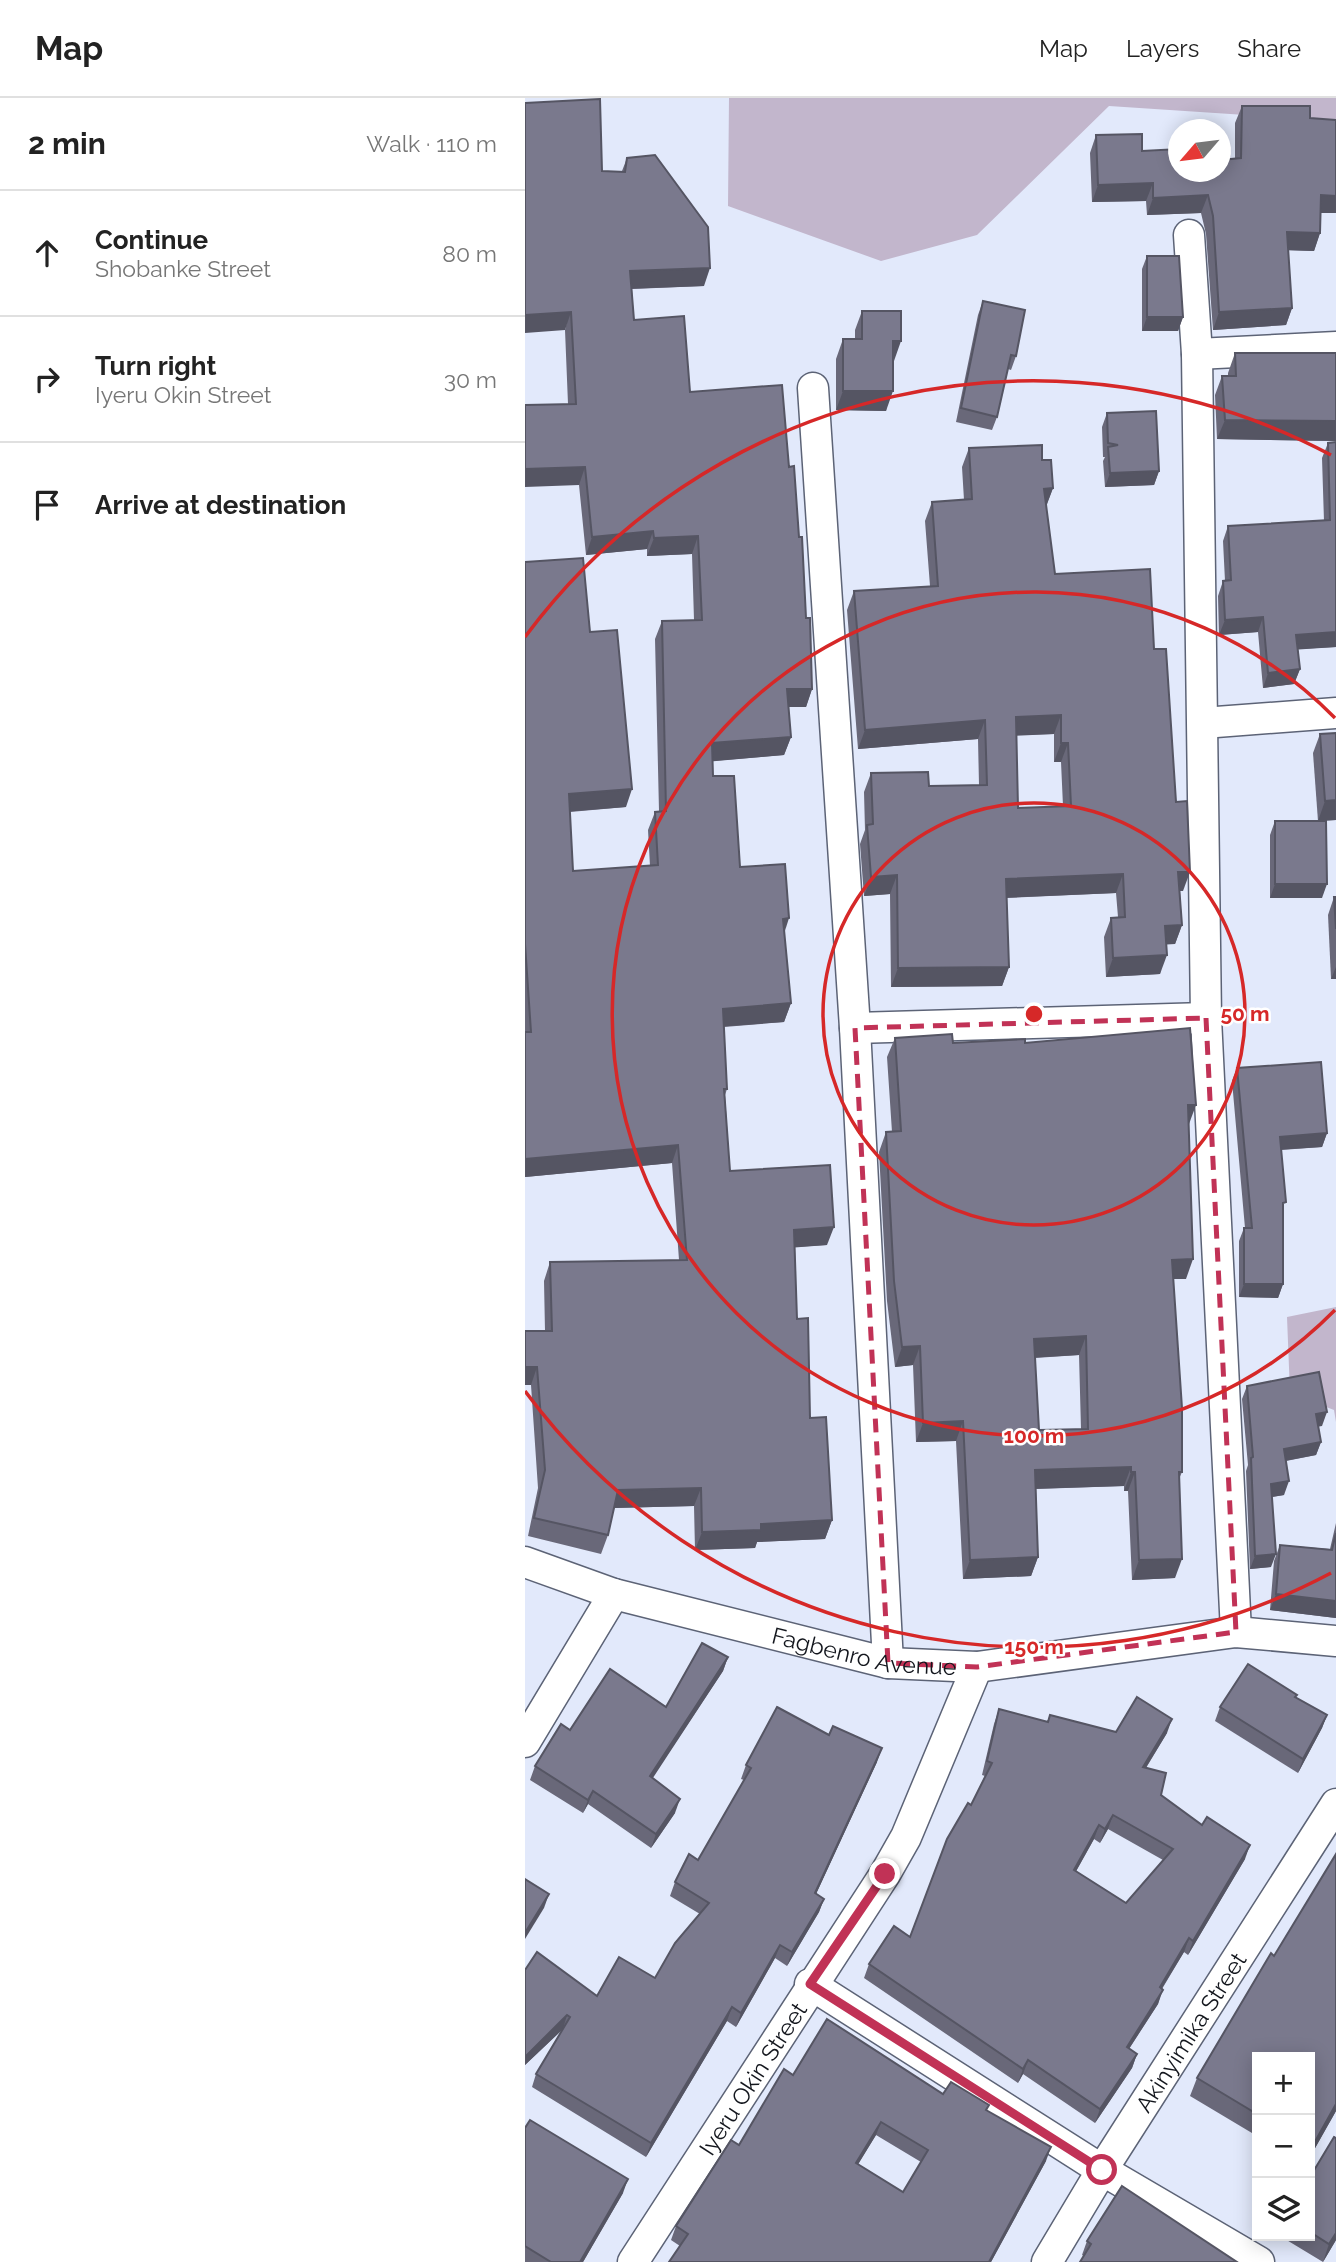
<!DOCTYPE html>
<html lang="en">
<head>
<meta charset="utf-8">
<style>
	:root { --surface:#fff; --page:#f2f2f2; --text:#222; --muted:#767676; --line:#e0e0e0 }
	body { margin:0; font-family:Raleway,sans-serif; background:var(--page); color:var(--text) }
	.controls { position:absolute; right:21px; bottom:21px; display:grid; overflow:hidden; border-radius:0px; box-shadow:0 4px 18px #0003 }
	.controls button { width:63px; height:63px; display:grid; place-items:center; padding:0; border:0; border-bottom:2px solid var(--line); background:var(--surface); color:var(--text); font:35px sans-serif }
	.compass { position:absolute; left:643px; top:21px; width:63px; height:63px; border-radius:50%; background:var(--surface); box-shadow:0 4px 18px #0003; rotate:242deg }
	.stop { position:absolute; width:21px; height:21px; margin:-16px; border:5px solid #c13256; border-radius:50%; background:#fff }
	.stop.end { background:#c13256; border-color:#fff; box-shadow:0 2px 7px #0008 }
	.list { margin:0; padding:0; list-style:none }
	h2 { display:flex; justify-content:space-between; align-items:center; height:91px; margin:0; padding:0 28px; font-size:30px }
	h2 small { font-size:23px; font-weight:400; color:var(--muted) }
	.list li { display:grid; grid-template-columns:46px 1fr auto; gap:21px; align-items:center; box-sizing:border-box; height:126px; padding:0 28px; border-top:2px solid var(--line) }
	.list b { display:block; font-size:26px; white-space:nowrap }
	.list p { margin:0; font-size:23px; white-space:nowrap; color:var(--muted) }
	.list em { font-size:23px; font-style:normal; color:var(--muted) }
	.icon { flex:none; width:38px; height:38px; fill:none; stroke:currentColor; stroke-width:2; stroke-linecap:round; stroke-linejoin:round }
	.map { position:relative; flex:none; width:811px; height:2164px; overflow:hidden }
	header { display:flex; align-items:center; gap:42px; box-sizing:border-box; height:98px; padding:0 35px; background:var(--surface); border-bottom:2px solid var(--line) }
	header strong { font-size:33px }
	nav { display:flex; gap:38px; margin-inline-start:auto; font-size:24px }
	main { display:flex }
	aside { flex:1; background:var(--surface) }
	.map>svg:first-child { display:block }
	.green { fill:#c2b6cc }
	.lines { fill:none; stroke-linecap:round; stroke-linejoin:round }
	.minor-casing { stroke:#5c6376; stroke-width:33 }
	.minor { stroke:#fff; stroke-width:30 }
	.wall { fill:#696879; fill-rule:evenodd }
	.shaded-wall { fill:#555563 }
	.building { fill:#7a798d; stroke:#555563; stroke-width:2; fill-rule:evenodd }
	.route { stroke:#c13256; stroke-width:9 }
	.marked { fill:none; stroke:#c13256; stroke-width:5; stroke-dasharray:14 9; stroke-linejoin:round }
	.ring { fill:none; stroke:#d62828; stroke-width:3.5 }
	.labels { text-anchor:middle; dominant-baseline:central; stroke-width:5; stroke-linejoin:round; paint-order:stroke }
	.street-label { font-size:23px; fill:#13161d; stroke:#fff }
	.centre { fill:#d62828; stroke:#fff; stroke-width:3.5 }
	.ring-label { font-size:21px; text-anchor:middle; font-weight:bold; fill:#d62828; stroke:#fff; stroke-width:5; stroke-linejoin:round; paint-order:stroke }
</style>
</head>
<body>
<header>
<strong>Map</strong>
<nav><a>Map</a><a>Layers</a><a>Share</a></nav>
</header>
<main>
<aside>
<h2>2 min<small>Walk · 110 m</small></h2>
<ul class="list">
<li><svg class="icon" aria-label="ahead" viewBox="0 0 24 24"><path d="M12 20V5M6 11l6-6 6 6"/></svg><div><b>Continue</b><p>Shobanke Street</p></div><em>80 m</em></li>
<li><svg class="icon" aria-label="right" viewBox="0 0 24 24"><path d="M7 20v-9h11M14 6l5 5-5 5"/></svg><div><b>Turn right</b><p>Iyeru Okin Street</p></div><em>30 m</em></li>
<li><svg class="icon" aria-label="arrive" viewBox="0 0 24 24"><path d="M6 21V4h12l-3 4 3 4H6"/></svg><div><b>Arrive at destination</b></div></li>
</ul>
</aside>
<div class="map">
<svg width="811" height="2164" viewBox="0 0 811 2164">
	<rect width="100%" height="100%" fill="#e2e9fb"/>
	<g class="green">
		<polygon points="204,0 811,0 811,23 584,8 452,137 356,163 203,108"/>
		<polygon points="811,1209 811,1324 809,1312 765,1295 762,1219"/>
	</g>
	<g class="lines">
		<g class="minor-casing">
			<g id="minor">
				<polyline points="664,137 672,256 681,920 711,1534"/>
				<polyline points="672,256 811,249"/>
				<polyline points="288,290 330,930 363,1565"/>
				<polyline points="678,625 811,615"/>
				<polyline points="330,930 681,920"/>
				<path id="s1" d="M0,1464L89,1496L363,1565L452,1569L711,1534L811,1543"/>
				<polyline points="0,1644 89,1496"/>
				<polyline points="285,1886 577,2072 734,2164"/>
				<path id="s2" d="M108,2164L360,1776L381,1739L452,1569"/>
				<path id="s3" d="M522,2164L577,2072L811,1706"/>
			</g>
		</g>
		<use href="#minor" class="minor"/>
	</g>
	<g class="wall">
		<polygon points="717,8 785,20 811,22 811,115 796,115 795,135 789,153 763,152 767,210 761,227 688,232 681,136 676,115 622,117 621,103 567,104 565,55 571,37 617,53 654,74 710,61 710,25"/>
		<polygon points="102,60 179,188 107,191 109,222 165,294 264,369 274,439 287,591 281,609 263,609 266,639 259,657 187,663 188,678 215,769 259,834 266,905 259,924 199,929 202,991 200,997 205,1073 302,1147 270,1149 272,1221 285,1320 307,1422 300,1441 232,1444 230,1450 170,1452 169,1408 89,1410 83,1437 76,1456 3,1438 13,1390 6,1287 0,1287 0,1233 20,1233 19,1183 25,1164 154,1162 147,1065 0,1079 0,464 65,534 101,709 45,714 48,773 125,768 123,732 130,714 134,713 130,541 137,523 169,522 167,456 122,458 122,451 61,457 54,387 43,306 40,232 77,73 97,73"/>
		<polygon points="622,158 658,219 653,233 617,233 617,171"/>
		<polygon points="458,203 491,258 486,272 483,271 472,319 467,332 431,324 453,217"/>
		<polygon points="337,213 369,263 361,313 311,312 311,261 318,241 330,241 330,232"/>
		<polygon points="710,255 811,255 811,343 692,341 690,297 697,278 703,278 703,275"/>
		<polygon points="582,315 634,373 629,387 580,389 578,363 580,359 578,359 577,329"/>
		<polygon points="803,345 811,549 773,551 775,571 769,586 738,590 733,534 694,537 693,498 698,483 700,483 698,443 703,428 799,423 797,360"/>
		<path d="M444,350L517,362L528,390L521,408L530,476L629,551L651,704L658,793H655L657,827L650,846H641L635,876L581,879L579,839L586,820L593,819L591,795L481,800L484,869L477,888L366,889L365,796L339,798L335,746L340,732L339,694L346,675L404,688L454,687L453,641L333,651L322,512L329,493L405,488L400,423L407,404L439,402L437,369ZM529,636V664H536L538,708L493,710L491,637Z"/>
		<polygon points="811,635 811,722 793,723 788,655 795,636"/>
		<polygon points="750,723 797,800 745,800 745,737"/>
		<polygon points="809,799 811,799 811,881 806,881 803,817"/>
		<path d="M370,940L428,945H500L664,1026L661,1181H648L657,1374L654,1381L650,1480L607,1482L603,1393H599V1388L511,1391L513,1459L506,1478L438,1481L431,1343L391,1344L388,1267L370,1269L362,1203L354,1054L361,1034H367L362,959ZM554,1257L556,1331L514,1332L510,1260Z"/>
		<polygon points="712,970 802,1035 797,1049 756,1052 758,1112 758,1186 753,1200 714,1199 714,1143 719,1130 720,1130 707,983"/>
		<polygon points="722,1288 797,1328 793,1328 796,1344 791,1357 761,1363 759,1397 747,1399 746,1469 725,1471 721,1373 723,1367 717,1301"/>
		<polygon points="811,1425 811,1520 745,1512 749,1463 755,1447 805,1451"/>
		<polygon points="203,1559 198,1573 127,1680 150,1715 126,1750 63,1706 58,1715 5,1682 10,1668 45,1632 141,1609"/>
		<polygon points="771,1600 802,1617 797,1630 773,1675 690,1623 695,1609"/>
		<path d="M474,1611L522,1624L525,1617L591,1634L642,1635L621,1670L636,1697L720,1761L663,1857L659,1854L637,1891L633,1906L604,1951L612,1956L607,1970L570,2025L498,1976L493,1985L339,1880L344,1866L385,1839L446,1707L460,1678L457,1677L469,1626ZM583,1731L638,1762L601,1805L551,1773L569,1741L575,1745Z"/>
		<polygon points="352,1664 291,1796 299,1801 294,1814 262,1868 250,1860 211,1929 202,1923 121,2059 7,1989 11,1976 38,1931 0,1967 0,1872 72,1898 130,1880 175,1816 145,1798 150,1784 173,1762 219,1682 216,1681 221,1667"/>
		<polygon points="811,1756 811,2013 785,2059 785,1959 732,1959 732,2038 665,1998 672,1980 749,1858"/>
		<path d="M268,1977L418,1996L462,2012L521,2063L466,2164H144L155,2148L146,2142L151,2128ZM351,2037L396,2064L378,2094L333,2066Z"/>
		<polygon points="0,2030 98,2095 58,2164 0,2164"/>
		<polygon points="811,2040 811,2142 798,2164 755,2138 785,2138 785,2079"/>
		<polygon points="562,2143 712,2164 559,2158 557,2157"/>
	</g>
	<g class="shaded-wall">
		<polygon points="628,85 621,103 567,104 573,87"/>
		<polygon points="683,97 676,115 622,117 628,100"/>
		<polygon points="796,97 811,98 811,115 789,115"/>
		<polygon points="762,134 795,135 789,153 755,152"/>
		<polygon points="185,170 179,188 99,191 105,173"/>
		<polygon points="767,210 761,227 688,232 694,214"/>
		<polygon points="46,214 40,232 0,235 0,217"/>
		<polygon points="622,219 658,219 653,233 617,233"/>
		<polygon points="368,243 376,243 369,263 361,263"/>
		<polygon points="318,293 368,293 361,313 311,312"/>
		<polygon points="700,322 811,323 811,343 692,341"/>
		<polygon points="60,369 54,387 0,389 0,371"/>
		<polygon points="634,373 629,387 580,389 585,375"/>
		<polygon points="528,390 521,409 519,391"/>
		<polygon points="128,433 122,451 61,457 67,439"/>
		<polygon points="173,438 167,456 122,458 129,440"/>
		<polygon points="738,519 733,534 694,537 700,522"/>
		<polygon points="811,534 811,549 766,552 771,537"/>
		<polygon points="775,571 769,586 738,590 743,575"/>
		<polygon points="262,591 287,591 281,609 255,609"/>
		<polygon points="536,617 529,636 484,638 491,619"/>
		<polygon points="460,622 453,641 333,651 340,632"/>
		<polygon points="266,639 259,657 180,664 187,645"/>
		<polygon points="536,645 543,645 536,664 529,664"/>
		<polygon points="107,691 101,709 38,714 44,696"/>
		<polygon points="811,702 811,722 793,723 800,703"/>
		<polygon points="653,774 665,774 658,793 647,793"/>
		<polygon points="598,776 591,795 474,800 481,781"/>
		<polygon points="372,777 365,796 339,798 346,779"/>
		<polygon points="750,786 802,786 797,800 745,800"/>
		<polygon points="264,820 258,839 258,821"/>
		<polygon points="657,827 650,846 633,847 640,828"/>
		<polygon points="642,857 635,876 581,879 588,860"/>
		<polygon points="484,869 477,888 366,889 373,870"/>
		<polygon points="811,869 811,881 806,881"/>
		<polygon points="266,905 259,924 191,929 198,911"/>
		<polygon points="663,1007 671,1007 664,1026 655,1027"/>
		<polygon points="802,1035 797,1049 750,1052 755,1039"/>
		<polygon points="153,1047 147,1065 0,1079 0,1061"/>
		<polygon points="309,1129 302,1147 263,1150 269,1132"/>
		<polygon points="668,1161 661,1181 640,1181 647,1162"/>
		<polygon points="719,1186 758,1186 753,1200 714,1199"/>
		<polygon points="561,1238 554,1257 502,1260 509,1241"/>
		<polygon points="395,1248 388,1267 370,1269 377,1249"/>
		<polygon points="0,1269 12,1269 6,1287 0,1287"/>
		<polygon points="802,1314 797,1328 786,1330 791,1316"/>
		<polygon points="438,1323 431,1343 391,1344 398,1325"/>
		<polygon points="796,1344 791,1357 754,1364 759,1351"/>
		<polygon points="606,1369 599,1388 503,1391 510,1372"/>
		<polygon points="606,1374 610,1374 603,1393 599,1393"/>
		<polygon points="764,1383 759,1397 741,1400 746,1386"/>
		<polygon points="176,1390 169,1408 87,1410 93,1392"/>
		<polygon points="307,1422 300,1441 232,1444 230,1450 170,1452 177,1434 236,1426"/>
		<polygon points="751,1456 746,1469 725,1471 730,1458"/>
		<polygon points="513,1459 506,1478 438,1481 445,1462"/>
		<polygon points="657,1461 650,1480 607,1482 614,1462"/>
		<polygon points="751,1496 811,1503 811,1520 745,1512"/>
		<polygon points="203,1559 198,1573 120,1692 125,1678"/>
		<polygon points="802,1617 797,1630 773,1675 778,1661"/>
		<polygon points="647,1621 642,1635 612,1684 618,1669"/>
		<polygon points="357,1650 352,1664 285,1809 290,1795"/>
		<polygon points="68,1693 63,1706 58,1715 63,1702"/>
		<polygon points="155,1701 150,1715 126,1750 131,1736"/>
		<polygon points="588,1717 583,1731 575,1745 580,1731"/>
		<polygon points="574,1727 569,1741 544,1786 549,1772"/>
		<polygon points="725,1747 720,1761 663,1857 668,1843"/>
		<polygon points="24,1796 19,1810 0,1841 0,1835"/>
		<polygon points="299,1801 294,1814 262,1868 267,1854"/>
		<polygon points="664,1840 659,1854 629,1903 635,1889"/>
		<polygon points="255,1847 250,1860 211,1929 216,1915"/>
		<polygon points="638,1892 633,1906 596,1963 602,1949"/>
		<polygon points="207,1909 202,1923 121,2059 126,2045"/>
		<polygon points="42,1917 38,1931 0,1967 0,1959"/>
		<polygon points="612,1956 607,1970 570,2025 575,2011"/>
		<polygon points="503,1962 498,1976 493,1985 498,1971"/>
		<polygon points="811,2006 811,2013 785,2059 785,2055 787,2049"/>
		<polygon points="356,2024 351,2037 326,2078 331,2065"/>
		<polygon points="526,2049 521,2063 466,2164 464,2164"/>
		<polygon points="103,2081 98,2095 58,2164 55,2164"/>
		<polygon points="811,2135 811,2142 798,2164 804,2146"/>
	</g>
	<g class="building">
		<polygon points="75,1 77,73 100,74 102,60 130,57 183,129 185,170 105,173 109,222 159,218 165,294 257,287 264,369 269,368 274,439 277,439 281,520 285,520 287,591 262,591 266,639 187,645 188,678 209,678 215,769 260,766 264,820 258,821 266,905 198,911 202,991 199,991 205,1073 305,1067 309,1129 269,1132 272,1221 283,1220 285,1320 301,1319 307,1422 236,1426 236,1432 177,1434 176,1390 93,1392 83,1437 9,1420 20,1372 12,1269 0,1269 0,1233 27,1233 25,1164 162,1162 153,1047 0,1061 0,934 6,934 0,846 0,464 58,460 65,534 92,532 107,691 44,696 48,773 133,767 130,714 141,713 137,523 177,522 173,438 129,440 128,433 67,439 60,369 0,371 0,307 51,306 46,214 0,217 0,5"/>
		<polygon points="717,8 785,8 785,20 811,22 811,98 796,97 795,135 762,134 767,210 694,214 688,118 683,97 628,100 628,85 573,87 571,37 617,36 617,53 654,51 654,74 696,74 696,62 716,60"/>
		<polygon points="622,158 654,158 658,219 622,219"/>
		<polygon points="458,203 500,212 491,258 486,257 472,319 436,310"/>
		<polygon points="337,213 376,213 376,243 368,243 368,293 318,293 318,241 337,241"/>
		<polygon points="710,255 811,255 811,323 700,322 697,278 711,278"/>
		<polygon points="631,313 634,373 585,375 583,349 593,347 583,345 582,315"/>
		<polygon points="811,344 811,534 771,537 775,571 743,575 738,519 700,522 698,483 706,482 703,428 805,422 803,345"/>
		<path d="M517,347V362H526L528,390L519,391L530,476L625,471L629,551H641L651,704L662,703L665,774H653L657,827L640,828L642,857L588,860L586,820L600,819L598,776L481,781L484,869L373,870L372,777L346,779L342,727L348,726L346,675L403,674L404,688L462,687L460,622L340,632L329,493L413,488L407,404L447,401L444,350ZM536,617V645H543L546,708L493,710L491,619Z"/>
		<polygon points="811,635 811,702 800,703 795,636"/>
		<polygon points="750,723 801,723 802,786 750,786"/>
		<polygon points="809,799 811,799 811,831"/>
		<path d="M665,930L671,1007H663L668,1161L647,1162L657,1310V1374H654L657,1461L614,1462L610,1374H606V1369L510,1372L513,1459L445,1462L438,1323L398,1325L395,1248L377,1249L369,1183L361,1034L376,1033L370,940L427,936L428,945L500,941V945ZM561,1238L563,1331L514,1332L509,1241Z"/>
		<polygon points="796,964 802,1035 755,1039 761,1104 758,1105 758,1186 719,1186 719,1130 727,1130 712,970"/>
		<polygon points="794,1274 802,1314 791,1316 796,1344 759,1351 764,1383 746,1386 751,1456 730,1458 726,1360 728,1359 722,1288"/>
		<polygon points="811,1435 811,1503 751,1496 755,1447 807,1452"/>
		<polygon points="177,1545 203,1559 125,1678 155,1701 131,1736 68,1693 63,1702 10,1668 36,1626 45,1632 85,1571 141,1609"/>
		<polygon points="723,1566 772,1597 770,1599 802,1617 778,1661 695,1609"/>
		<path d="M612,1599L647,1621L618,1669L641,1675L636,1697L677,1727L682,1719L725,1747L668,1843L664,1840L635,1889L638,1892L602,1949L612,1956L575,2011L503,1962L498,1971L344,1866L369,1828L385,1839L422,1741L443,1705L446,1707L467,1665L462,1663L474,1611L523,1624L525,1617L591,1634ZM588,1717L648,1751L601,1805L549,1772L574,1727L580,1731Z"/>
		<polygon points="252,1609 304,1637 308,1628 357,1650 290,1795 299,1801 267,1854 255,1847 216,1915 207,1909 126,2045 11,1976 45,1919 42,1917 0,1959 0,1872 12,1854 72,1898 94,1859 130,1880 150,1845 184,1805 150,1784 164,1756 173,1762 226,1670 221,1667"/>
		<polygon points="811,1756 811,2006 787,2049 785,2047 785,1959 732,1959 732,2016 672,1980 746,1855 749,1858"/>
		<polygon points="0,1781 24,1796 0,1835"/>
		<path d="M302,1921L418,1996L426,1984L464,2007L461,2012L526,2049L464,2164H144L163,2136L151,2128L206,2042L214,2047L259,1971L268,1977ZM356,2024L403,2052L378,2094L331,2065Z"/>
		<polygon points="5,2022 103,2081 55,2164 26,2164 0,2148 0,2030"/>
		<polygon points="809,2039 811,2040 811,2135 804,2146 785,2134 785,2079"/>
		<polygon points="597,2088 712,2164 555,2164 566,2146 562,2143"/>
	</g>
	<g class="lines">
		<polyline class="route" points="360,1776 285,1886 577,2072"/>
	</g>
	<path class="marked" d="M681,920L711,1534L452,1569L363,1565L330,930Z"/>
	<g class="ring">
		<circle cx="509" cy="916" r="211"/>
		<path d="M810 1212A422 422 0 1 1 810 620"/>
		<path d="M806 1475A633 633 0 0 1 0 1293M0 539A633 633 0 0 1 806 357"/>
	</g>
	<g class="labels">
		<g class="street-label">
			<text stroke="none"><textPath href="#s1" startOffset="352">Fagbenro Avenue</textPath></text>
			<text stroke="none"><textPath href="#s3" startOffset="271">Akinyimika Street</textPath></text>
			<text stroke="none"><textPath href="#s2" startOffset="219">Iyeru Okin Street</textPath></text>
		</g>
	</g>
	<circle cx="509" cy="916" r="10" class="centre"/>
	<g class="ring-label">
		<text x="720" y="923">50 m</text>
		<text x="509" y="1345">100 m</text>
		<text x="509" y="1556">150 m</text>
	</g>
</svg>
<div class="controls">
<button>+</button>
<button>−</button>
<button><svg class="icon" aria-label="layers" viewBox="0 0 24 24"><path d="M12 4l9 5-9 5-9-5zM3 14l9 5 9-5"/></svg></button>
</div>
<svg class="compass" viewBox="-18 -18 36 36"><path d="M0-13l5 13h-10z" fill="#e53935"/><path d="M0 13l5-13h-10z" fill="#767676"/></svg>
<div class="stop" style="left:577px;top:2072px"></div>
<div class="stop end" style="left:360px;top:1776px"></div>
</div>
</main>
</body>
</html>
